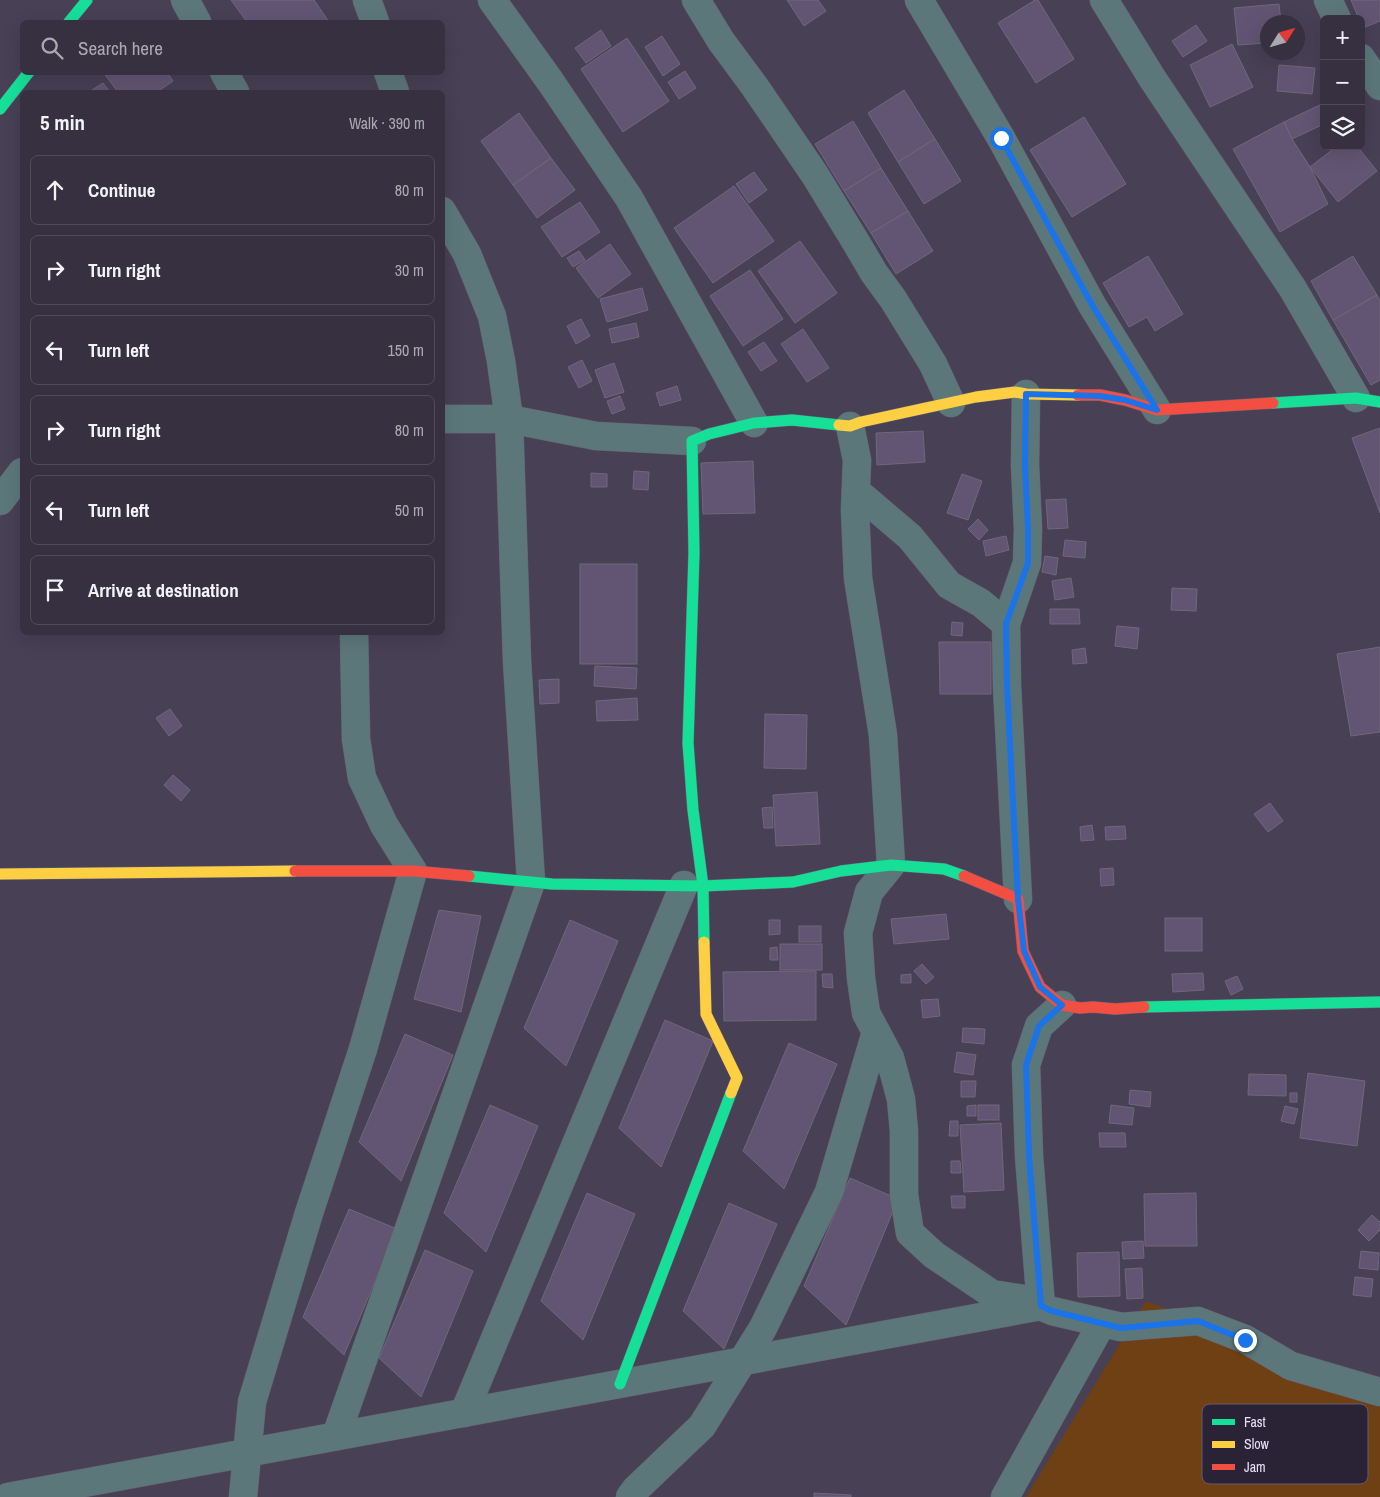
<!DOCTYPE html>
<html lang="en">
<head>
<meta charset="utf-8">
<style>
	:root { --surface:#363040; --page:#3d3847; --text:#f1f3f6; --muted:#aaa9b1; --line:#504b59 }
	body { margin:0; font-family:"Archivo Narrow",sans-serif; background:var(--page); color:var(--text) }
	.controls { position:absolute; right:15px; top:15px; display:grid; overflow:hidden; border-radius:8px; box-shadow:0 5px 20px #0002 }
	.controls button { width:45px; height:45px; display:grid; place-items:center; padding:0; border:0; border-bottom:1px solid var(--line); background:var(--surface); color:var(--text); font:25px sans-serif }
	.compass { position:absolute; left:1260px; top:15px; width:45px; height:45px; border-radius:50%; background:var(--surface); box-shadow:0 5px 20px #0002; rotate:53deg }
	.stop { position:absolute; width:15px; height:15px; margin:-11px; border:4px solid #1a73e8; border-radius:50%; background:#fff }
	.stop.end { background:#1a73e8; border-color:#fff; box-shadow:0 1px 5px #0008 }
	.list { margin:0; padding:0; list-style:none }
	h2 { display:flex; justify-content:space-between; align-items:center; height:65px; margin:0; padding:0 20px; font-size:21px }
	h2 small { font-size:16px; font-weight:400; color:var(--muted) }
	.list li { display:grid; grid-template-columns:32px 1fr auto; gap:15px; align-items:center; box-sizing:border-box; height:70px; margin:0 10px 10px; padding:0 10px; border:1px solid var(--line); border-radius:8px }
	.list b { display:block; font-size:19px; white-space:nowrap }
	.list em { font-size:16px; font-style:normal; color:var(--muted) }
	.icon { flex:none; width:28px; height:28px; fill:none; stroke:currentColor; stroke-width:2; stroke-linecap:round; stroke-linejoin:round }
	.map { position:relative; flex:none; width:1380px; height:1497px; overflow:hidden }
	.search { position:absolute; background:var(--surface); box-shadow:0 5px 20px #0002; left:20px; top:20px; width:425px; height:55px; display:flex; align-items:center; gap:12px; box-sizing:border-box; padding:0 18px; border-radius:8px; color:var(--muted); font-size:19px }
	.panel { position:absolute; background:var(--surface); box-shadow:0 5px 20px #0002; left:20px; top:90px; width:425px; height:545px; border-radius:8px }
	.map>svg:first-child { display:block }
	.green { fill:#6e4014 }
	.building { fill:#625574; stroke:#6f687a }
	.lines { fill:none; stroke-linecap:round; stroke-linejoin:round }
	.street-casing { stroke:#655e71; stroke-width:29 }
	.fast-casing { stroke:#655e71; stroke-width:12 }
	.slow-casing { stroke:#655e71; stroke-width:12 }
	.jam-casing { stroke:#655e71; stroke-width:12 }
	.street { stroke:#5c777a; stroke-width:28 }
	.fast { stroke:#16e098; stroke-width:11 }
	.slow { stroke:#ffcf43; stroke-width:11 }
	.jam { stroke:#f24e42; stroke-width:11 }
	.route { stroke:#1a73e8; stroke-width:6 }
	.key { fill:#292335; stroke:#625c70; stroke-width:1 }
	.key-label { font-size:14px; fill:#e7e0f8 }
</style>
</head>
<body>
<div class="map">
<svg width="1380" height="1497" viewBox="0 0 1380 1497">
	<rect width="100%" height="100%" fill="#484055"/>
	<polygon class="green" points="1146,1301 1380,1390 1380,1497 1026,1497"/>
	<g class="building">
		<polygon points="231,0 314,0 329,22 247,22"/>
		<polygon points="787,0 818,0 826,11 804,26"/>
		<polygon points="1035,0 1038,0 1074,59 1036,83 998,23"/>
		<polygon points="1351,0 1380,0 1380,21 1363,28 1361,19 1359,19"/>
		<polygon points="1279,4 1281,22 1268,22 1268,43 1238,45 1234,8"/>
		<polygon points="1196,25 1207,41 1183,57 1172,41"/>
		<polygon points="601,30 611,46 586,63 575,48"/>
		<polygon points="662,36 680,64 663,76 645,47"/>
		<polygon points="627,38 669,101 623,132 581,69"/>
		<polygon points="1232,44 1253,87 1210,107 1190,65"/>
		<polygon points="1279,65 1315,68 1312,94 1277,91"/>
		<polygon points="685,71 696,88 679,99 668,82"/>
		<polygon points="103,72 167,72 173,81 157,92 118,92"/>
		<polygon points="103,83 110,92 89,92"/>
		<polygon points="904,90 935,139 898,162 868,113"/>
		<polygon points="1324,103 1324,124 1292,139 1284,122"/>
		<polygon points="519,113 551,158 513,185 481,141"/>
		<polygon points="1084,117 1126,184 1072,217 1030,150"/>
		<polygon points="853,121 881,168 844,191 815,144"/>
		<polygon points="1284,122 1292,139 1310,167 1328,204 1280,232 1233,149"/>
		<polygon points="935,139 961,181 924,204 898,162"/>
		<polygon points="1337,146 1357,146 1377,171 1338,202 1310,167"/>
		<polygon points="551,158 575,190 537,218 513,185"/>
		<polygon points="881,168 908,211 871,233 844,191"/>
		<polygon points="754,172 767,190 749,203 736,184"/>
		<polygon points="734,186 774,241 713,283 674,228"/>
		<polygon points="580,202 600,232 562,257 541,227"/>
		<polygon points="908,211 933,251 896,274 871,233"/>
		<polygon points="800,241 837,293 795,323 758,271"/>
		<polygon points="610,244 631,274 598,298 576,268"/>
		<polygon points="579,251 585,260 573,267 567,258"/>
		<polygon points="1148,256 1183,314 1155,331 1147,317 1129,327 1103,283"/>
		<polygon points="1353,256 1377,295 1333,320 1311,281"/>
		<polygon points="750,270 783,319 743,346 710,296"/>
		<polygon points="642,288 648,310 607,322 600,299"/>
		<polygon points="1377,295 1380,301 1380,380 1371,385 1333,320"/>
		<polygon points="581,319 590,336 576,344 567,326"/>
		<polygon points="636,323 639,337 612,343 609,329"/>
		<polygon points="803,329 829,368 807,382 781,344"/>
		<polygon points="764,342 777,361 761,371 748,352"/>
		<polygon points="582,360 592,381 579,388 568,367"/>
		<polygon points="614,363 624,392 605,398 595,370"/>
		<polygon points="677,386 681,400 660,406 656,393"/>
		<polygon points="620,396 625,409 612,414 607,401"/>
		<polygon points="1380,428 1380,513 1352,438"/>
		<polygon points="923,431 925,462 877,465 876,433"/>
		<polygon points="753,461 755,513 703,514 701,463"/>
		<polygon points="634,471 649,472 648,490 633,489"/>
		<polygon points="591,473 607,474 607,487 591,487"/>
		<polygon points="962,474 982,481 968,520 947,513"/>
		<polygon points="1066,499 1068,528 1048,529 1046,500"/>
		<polygon points="978,519 988,530 979,540 968,529"/>
		<polygon points="1006,536 1009,550 986,556 983,541"/>
		<polygon points="1065,540 1086,542 1085,558 1063,556"/>
		<polygon points="1045,556 1058,558 1056,575 1042,572"/>
		<rect x="580" y="564" width="57" height="100"/>
		<polygon points="1071,578 1074,597 1055,600 1052,581"/>
		<polygon points="1172,588 1197,589 1196,611 1171,610"/>
		<polygon points="1050,609 1079,609 1080,624 1050,624"/>
		<polygon points="952,622 963,623 962,636 951,635"/>
		<polygon points="1117,626 1139,628 1137,649 1115,646"/>
		<polygon points="939,642 991,642 991,694 940,694"/>
		<polygon points="1380,647 1380,732 1351,736 1337,654"/>
		<polygon points="1085,648 1087,663 1073,664 1072,650"/>
		<polygon points="595,666 637,668 636,689 594,686"/>
		<polygon points="559,679 559,703 540,704 539,680"/>
		<polygon points="637,698 638,720 597,721 596,701"/>
		<polygon points="170,709 182,726 169,736 156,718"/>
		<polygon points="765,714 807,715 806,769 764,768"/>
		<polygon points="173,775 190,790 181,801 164,785"/>
		<polygon points="817,792 820,844 776,846 773,795"/>
		<polygon points="1270,803 1283,821 1268,832 1254,814"/>
		<polygon points="772,807 773,828 764,828 762,808"/>
		<polygon points="1092,825 1094,840 1081,841 1080,827"/>
		<polygon points="1125,826 1126,839 1106,840 1105,827"/>
		<polygon points="1113,868 1114,885 1101,886 1100,869"/>
		<polygon points="439,910 481,916 461,1012 414,999"/>
		<polygon points="946,914 949,939 894,944 891,919"/>
		<rect x="1165" y="918" width="37" height="33"/>
		<polygon points="570,920 618,941 566,1066 524,1028"/>
		<polygon points="769,920 780,920 780,934 769,935"/>
		<rect x="799" y="926" width="22" height="16"/>
		<rect x="780" y="944" width="42" height="26"/>
		<polygon points="777,947 778,960 770,960 770,948"/>
		<polygon points="922,964 934,977 926,984 914,971"/>
		<polygon points="816,971 816,1020 724,1021 723,972"/>
		<polygon points="1203,973 1204,990 1173,992 1172,974"/>
		<polygon points="822,974 832,974 833,988 823,987"/>
		<polygon points="911,974 911,983 901,983 901,975"/>
		<polygon points="1237,976 1243,989 1231,995 1225,981"/>
		<polygon points="938,999 940,1016 923,1018 921,1000"/>
		<polygon points="665,1020 713,1041 661,1167 619,1128"/>
		<polygon points="963,1028 985,1029 984,1044 962,1042"/>
		<polygon points="405,1034 453,1055 401,1181 359,1142"/>
		<polygon points="789,1043 837,1064 784,1189 743,1151"/>
		<polygon points="957,1052 976,1055 973,1075 954,1072"/>
		<polygon points="1308,1073 1365,1081 1357,1146 1300,1138"/>
		<polygon points="1249,1074 1286,1075 1286,1096 1248,1095"/>
		<polygon points="961,1081 976,1081 975,1097 961,1097"/>
		<polygon points="1130,1090 1151,1092 1150,1107 1129,1104"/>
		<rect x="1290" y="1093" width="7" height="9"/>
		<polygon points="490,1105 538,1126 486,1252 444,1213"/>
		<polygon points="976,1105 976,1116 967,1116 967,1106"/>
		<rect x="978" y="1105" width="21" height="15"/>
		<polygon points="1111,1105 1134,1108 1132,1125 1109,1123"/>
		<polygon points="1285,1106 1298,1109 1294,1124 1281,1121"/>
		<polygon points="950,1121 958,1121 958,1136 949,1136"/>
		<polygon points="1001,1123 1004,1190 964,1192 960,1125"/>
		<polygon points="1099,1133 1125,1133 1126,1147 1100,1147"/>
		<polygon points="951,1161 960,1161 961,1173 951,1173"/>
		<polygon points="850,1178 898,1199 846,1325 804,1286"/>
		<polygon points="587,1193 635,1214 583,1340 541,1301"/>
		<polygon points="1196,1193 1197,1246 1145,1246 1144,1194"/>
		<polygon points="951,1196 965,1196 965,1208 952,1208"/>
		<polygon points="729,1203 777,1224 724,1349 683,1311"/>
		<polygon points="349,1209 397,1229 344,1355 303,1317"/>
		<polygon points="1372,1215 1380,1222 1380,1230 1369,1241 1358,1230"/>
		<polygon points="1143,1241 1144,1258 1123,1259 1122,1242"/>
		<polygon points="425,1250 473,1271 421,1397 379,1358"/>
		<polygon points="1361,1251 1379,1253 1378,1270 1359,1268"/>
		<polygon points="1119,1252 1120,1296 1078,1297 1077,1253"/>
		<polygon points="1142,1268 1143,1298 1127,1299 1125,1269"/>
		<polygon points="1355,1277 1373,1279 1371,1297 1353,1295"/>
		<polygon points="814,1493 851,1495 851,1497 814,1497"/>
	</g>
	<g class="lines">
		<g class="street-casing">
			<g id="street">
				<polyline points="185,0 197,22"/>
				<polyline points="367,0 375,22"/>
				<polyline points="492,0 550,81 629,198 754,423"/>
				<polyline points="696,0 721,41 755,87 815,175 857,244 874,273 893,299 933,364 951,403"/>
				<polyline points="919,0 1001,138 1092,305 1157,410"/>
				<polyline points="1104,0 1152,78 1293,289 1356,398"/>
				<polyline points="1328,0 1337,19"/>
				<polyline points="1361,58 1380,86"/>
				<polyline points="224,72 235,92"/>
				<polyline points="388,72 395,92"/>
				<polyline points="442,419 509,419 596,436 692,441"/>
				<polyline points="850,426 857,460 855,510 858,578 883,735 891,865 869,892 858,933 861,978 866,1013 890,1058 901,1099 904,1131 904,1195 910,1233 934,1255 992,1294 1024,1299 1052,1311 1121,1327 1198,1321 1245,1339 1291,1366 1380,1392"/>
				<polyline points="856,491 910,537 949,585 981,603 1006,624"/>
				<polyline points="0,501 22,472"/>
				<polyline points="1018,899 1007,686 1006,624 1027,563 1028,529 1025,465 1026,394"/>
				<polyline points="464,1413 684,885"/>
				<polyline points="336,1436 531,882 517,661 509,419 501,361 492,316 467,254 442,211"/>
				<polyline points="8,1497 1041,1306 1029,1156 1026,1065 1039,1026 1062,1005"/>
				<polyline points="243,1497 252,1402 309,1213 363,1049 413,871 384,825 362,778 356,739 354,632"/>
				<polyline points="630,1497 636,1489 702,1426 763,1328 829,1192 876,1032"/>
				<polyline points="1005,1497 1102,1323"/>
			</g>
		</g>
		<g class="fast-casing">
			<g id="fast">
				<polyline points="69,22 87,0"/>
				<polyline points="0,109 29,72"/>
				<polyline points="1273,403 1356,398 1380,402"/>
				<polyline points="469,876 552,884 703,886 793,882 841,871 891,865 944,869 964,876"/>
				<polyline points="704,942 703,886 693,810 688,743 694,553 692,441 709,434 754,423 792,420 839,425"/>
				<polyline points="1144,1007 1380,1002"/>
				<polyline points="620,1384 731,1093"/>
			</g>
		</g>
		<g class="slow-casing">
			<g id="slow">
				<polyline points="839,425 850,426 861,422 976,397 1015,392 1026,394 1078,395"/>
				<polyline points="0,874 295,871"/>
				<polyline points="704,942 706,1014 737,1078 731,1093"/>
			</g>
		</g>
		<g class="jam-casing">
			<g id="jam">
				<polyline points="1078,395 1100,395 1125,400 1157,410 1273,403"/>
				<polyline points="295,871 413,871 469,876"/>
				<polyline points="964,876 1018,899 1023,951 1040,987 1062,1005 1080,1008 1093,1007 1115,1009 1144,1007"/>
			</g>
		</g>
		<use href="#street" class="street"/>
		<use href="#fast" class="fast"/>
		<use href="#slow" class="slow"/>
		<use href="#jam" class="jam"/>
	</g>
	<g class="lines">
		<polyline class="route" points="1001,138 1092,305 1157,410 1125,400 1100,396 1026,394 1025,465 1028,529 1028,563 1006,624 1007,686 1018,899 1024,951 1040,987 1062,1005 1039,1026 1026,1065 1029,1156 1041,1306 1052,1311 1121,1328 1198,1321 1245,1340"/>
	</g>
	<rect x="1202" y="1404" width="166" height="80" rx="8" class="key"/>
	<rect x="1212" y="1419" width="23" height="6" fill="#16e098"/>
	<rect x="1212" y="1441" width="23" height="7" fill="#ffcf43"/>
	<rect x="1212" y="1464" width="23" height="6" fill="#f24e42"/>
	<g class="key-label">
		<text x="1244" y="1427">Fast</text>
		<text x="1244" y="1449">Slow</text>
		<text x="1244" y="1472">Jam</text>
	</g>
</svg>
<div class="controls">
<button>+</button>
<button>−</button>
<button><svg class="icon" aria-label="layers" viewBox="0 0 24 24"><path d="M12 4l9 5-9 5-9-5zM3 14l9 5 9-5"/></svg></button>
</div>
<svg class="compass" viewBox="-18 -18 36 36"><path d="M0-13l5 13h-10z" fill="#e53935"/><path d="M0 13l5-13h-10z" fill="#aaa9b1"/></svg>
<div class="stop" style="left:1001px;top:138px"></div>
<div class="stop end" style="left:1245px;top:1340px"></div>
<div class="search"><svg class="icon" aria-label="search" viewBox="0 0 24 24"><circle cx="10" cy="10" r="6"/><path d="M15 15l6 6"/></svg>Search here</div>
<section class="panel">
<h2>5 min<small>Walk · 390 m</small></h2>
<ul class="list">
<li><svg class="icon" aria-label="ahead" viewBox="0 0 24 24"><path d="M12 20V5M6 11l6-6 6 6"/></svg><div><b>Continue</b></div><em>80 m</em></li>
<li><svg class="icon" aria-label="right" viewBox="0 0 24 24"><path d="M7 20v-9h11M14 6l5 5-5 5"/></svg><div><b>Turn right</b></div><em>30 m</em></li>
<li><svg class="icon" aria-label="left" viewBox="0 0 24 24"><path d="M17 20v-9H6M10 6l-5 5 5 5"/></svg><div><b>Turn left</b></div><em>150 m</em></li>
<li><svg class="icon" aria-label="right" viewBox="0 0 24 24"><path d="M7 20v-9h11M14 6l5 5-5 5"/></svg><div><b>Turn right</b></div><em>80 m</em></li>
<li><svg class="icon" aria-label="left" viewBox="0 0 24 24"><path d="M17 20v-9H6M10 6l-5 5 5 5"/></svg><div><b>Turn left</b></div><em>50 m</em></li>
<li><svg class="icon" aria-label="arrive" viewBox="0 0 24 24"><path d="M6 21V4h12l-3 4 3 4H6"/></svg><div><b>Arrive at destination</b></div></li>
</ul>
</section>
</div>
</body>
</html>
